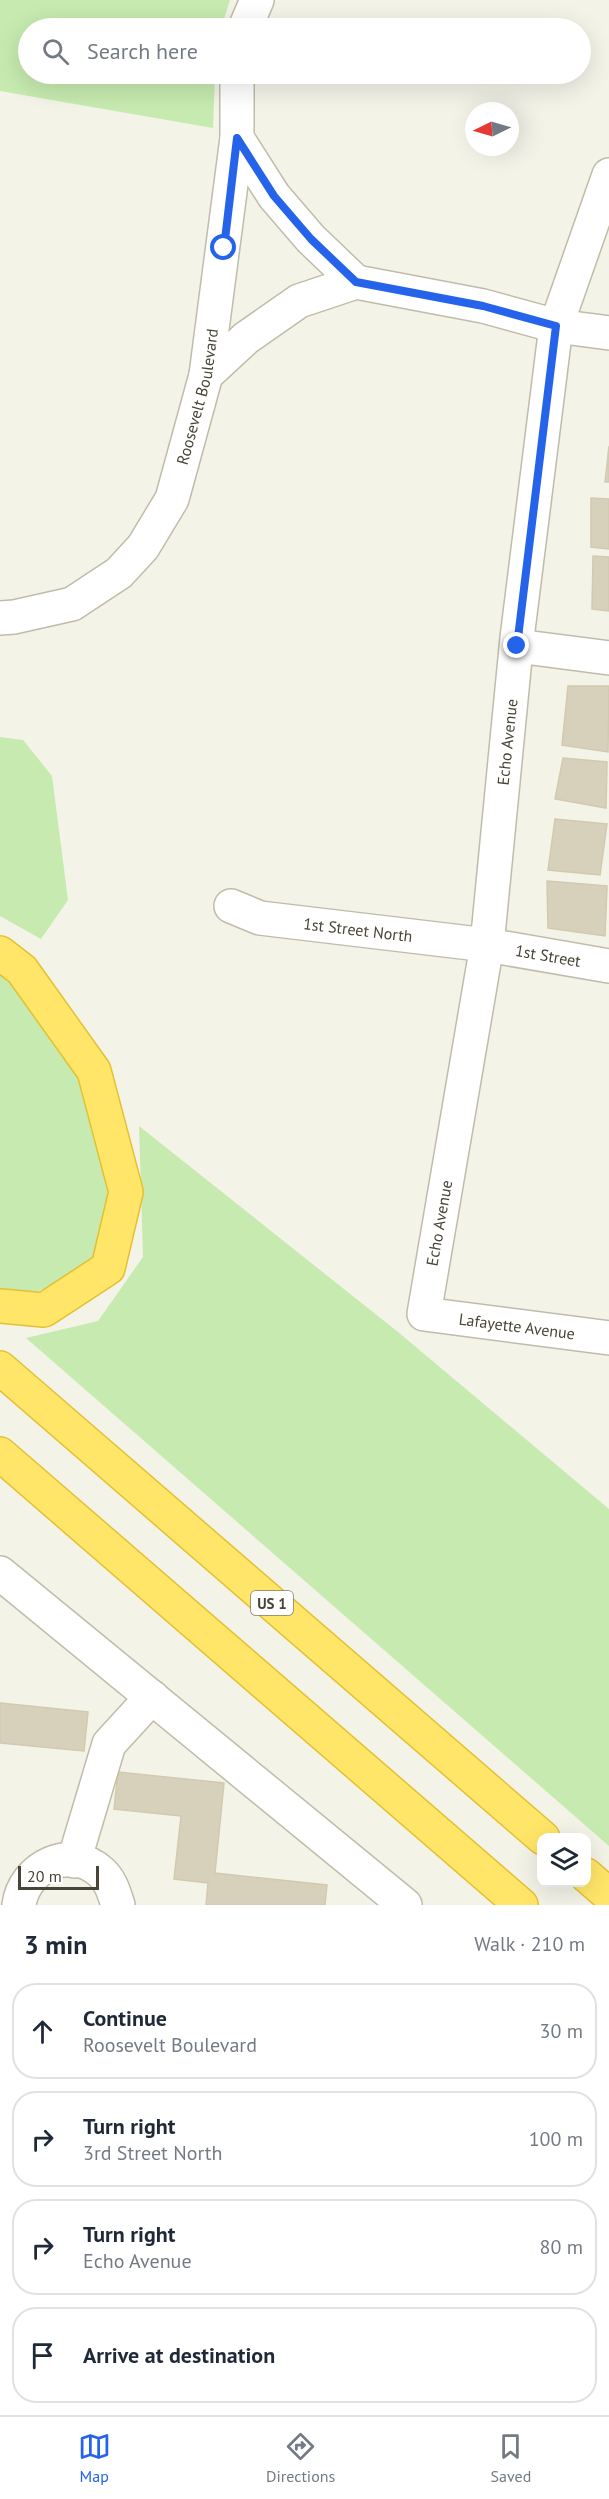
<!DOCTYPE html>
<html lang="en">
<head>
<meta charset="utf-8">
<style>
	:root { --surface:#fff; --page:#f6f6f7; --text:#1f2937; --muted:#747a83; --line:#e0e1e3; --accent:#2563eb }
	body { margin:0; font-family:"PT Sans",sans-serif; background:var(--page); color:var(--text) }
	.controls { position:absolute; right:18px; bottom:18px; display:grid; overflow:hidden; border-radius:12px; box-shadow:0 6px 24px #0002 }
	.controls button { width:54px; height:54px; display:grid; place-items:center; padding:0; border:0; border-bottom:2px solid var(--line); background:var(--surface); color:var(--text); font:30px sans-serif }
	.compass { position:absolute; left:465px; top:102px; width:54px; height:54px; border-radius:50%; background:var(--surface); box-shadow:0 6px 24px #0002; rotate:265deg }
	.scale { position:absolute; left:18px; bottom:15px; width:81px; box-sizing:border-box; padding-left:6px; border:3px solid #484436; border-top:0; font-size:16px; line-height:21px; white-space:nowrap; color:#484436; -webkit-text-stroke:4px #fff; paint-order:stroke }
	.stop { position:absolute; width:18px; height:18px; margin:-14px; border:4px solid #2563eb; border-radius:50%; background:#fff }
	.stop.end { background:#2563eb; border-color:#fff; box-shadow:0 2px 6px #0008 }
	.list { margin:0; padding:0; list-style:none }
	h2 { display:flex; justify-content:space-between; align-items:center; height:78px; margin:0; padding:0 24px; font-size:26px }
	h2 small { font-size:20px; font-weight:400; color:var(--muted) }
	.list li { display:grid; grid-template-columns:39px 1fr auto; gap:18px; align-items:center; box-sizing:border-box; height:96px; margin:0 12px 12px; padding:0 12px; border:2px solid var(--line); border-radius:24px }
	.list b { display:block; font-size:22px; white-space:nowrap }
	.list p { margin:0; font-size:20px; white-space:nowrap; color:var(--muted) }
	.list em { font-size:20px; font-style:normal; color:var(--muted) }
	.icon { flex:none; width:33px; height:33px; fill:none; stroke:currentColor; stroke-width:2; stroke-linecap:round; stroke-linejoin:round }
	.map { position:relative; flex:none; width:609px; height:1905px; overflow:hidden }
	.search { position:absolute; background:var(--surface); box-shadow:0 6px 24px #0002; left:18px; right:18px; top:18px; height:66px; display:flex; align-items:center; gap:15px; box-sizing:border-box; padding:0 21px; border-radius:33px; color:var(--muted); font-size:22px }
	.sheet { height:510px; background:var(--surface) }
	nav { display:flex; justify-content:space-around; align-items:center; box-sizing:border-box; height:84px; border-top:2px solid var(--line); background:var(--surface); font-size:16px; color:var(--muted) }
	nav a { display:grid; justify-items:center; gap:3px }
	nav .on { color:var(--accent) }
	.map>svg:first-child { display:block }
	.green { fill:#c6eaaf }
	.building { fill:#d7d1bc; stroke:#d2caaf; stroke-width:1.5 }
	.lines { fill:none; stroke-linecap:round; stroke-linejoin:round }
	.minor-casing { stroke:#c0bcaa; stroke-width:36 }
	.highway-casing { stroke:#e4c032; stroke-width:36 }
	.minor { stroke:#fff; stroke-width:33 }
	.highway { stroke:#ffe668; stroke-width:33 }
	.route { stroke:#2563eb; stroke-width:8 }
	.labels { text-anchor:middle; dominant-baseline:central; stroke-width:5; stroke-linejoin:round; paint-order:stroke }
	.shield { fill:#fff; stroke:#7f7c72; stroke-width:1.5 }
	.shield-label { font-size:15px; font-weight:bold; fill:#484436 }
	.street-label { font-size:16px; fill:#484436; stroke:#fff }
</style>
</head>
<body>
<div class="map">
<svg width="609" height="1905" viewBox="0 0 609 1905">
	<rect width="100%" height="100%" fill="#f4f3e8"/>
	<g class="green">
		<polygon points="0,0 230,0 221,28 28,28 28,74 215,74 213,128 0,91"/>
		<polygon points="0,737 23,740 52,776 68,900 41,939 0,916"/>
		<polygon points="0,974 38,1010 76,1063 102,1152 111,1204 100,1264 34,1293 0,1292"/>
		<polygon points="139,1126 398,1332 609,1509 609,1846 26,1338 98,1321 143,1257"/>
	</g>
	<g class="building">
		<polygon points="609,446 609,482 605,482"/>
		<polygon points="591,498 609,499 609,549 591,547"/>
		<polygon points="593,556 609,557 609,611 592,609"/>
		<polygon points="568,686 609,686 608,752 562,745"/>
		<polygon points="563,758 607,762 606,808 555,799"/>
		<polygon points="555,819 607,824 600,875 548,870"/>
		<polygon points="547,881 607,886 605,936 548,928"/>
		<polygon points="0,1703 88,1712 84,1751 0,1743"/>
		<polygon points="118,1772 224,1783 215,1873 327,1885 325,1905 206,1905 208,1883 174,1879 181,1816 114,1809"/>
	</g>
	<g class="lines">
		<g class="minor-casing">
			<g id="minor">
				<polyline points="245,28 257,0"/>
				<polyline points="237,138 274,196 311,239 356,282"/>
				<path id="s1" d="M609,175L556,326L517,638L487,945L424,1314L609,1338"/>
				<polyline points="206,375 246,338 299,301 356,282 483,306 556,326 609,333"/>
				<path id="s2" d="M0,618L14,617L72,604L119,573L143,547L172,499L206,375L237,138V74"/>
				<polyline points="517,646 609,658"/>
				<path id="s3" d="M231,906L260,918L487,945L609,966"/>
				<polyline points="0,1573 405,1905"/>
				<polyline points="74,1861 109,1744 152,1697"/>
				<path d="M19,1905C24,1867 70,1844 101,1872C111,1881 114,1893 118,1905"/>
			</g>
		</g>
		<g class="highway-casing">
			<g id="highway">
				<polyline points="0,953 22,970 94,1071 126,1192 108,1268 44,1310 0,1306"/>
				<polyline points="0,1368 543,1838"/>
				<polyline points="0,1454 521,1905"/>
				<polyline points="586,1875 609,1895"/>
			</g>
		</g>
		<use href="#minor" class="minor"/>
		<use href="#highway" class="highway"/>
	</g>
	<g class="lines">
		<polyline class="route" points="224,248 237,138 274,196 311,239 356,282 483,306 556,326 517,646"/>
	</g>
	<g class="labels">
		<rect class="shield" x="251" y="1591" width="42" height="24" rx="4.5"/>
		<g class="shield-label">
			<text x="272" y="1603">US 1</text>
		</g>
		<g class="street-label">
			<text stroke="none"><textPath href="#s2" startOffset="327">Roosevelt Boulevard</textPath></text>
			<text transform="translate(507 742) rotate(-84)">Echo Avenue</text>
			<text stroke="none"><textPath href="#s3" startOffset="130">1st Street North</textPath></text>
			<text stroke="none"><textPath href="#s3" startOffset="322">1st Street</textPath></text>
			<text transform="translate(439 1223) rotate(-80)">Echo Avenue</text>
			<text stroke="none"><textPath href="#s1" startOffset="1251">Lafayette Avenue</textPath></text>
		</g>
	</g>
</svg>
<div class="controls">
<button><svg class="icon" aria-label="layers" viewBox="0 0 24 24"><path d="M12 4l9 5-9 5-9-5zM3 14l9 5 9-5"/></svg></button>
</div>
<svg class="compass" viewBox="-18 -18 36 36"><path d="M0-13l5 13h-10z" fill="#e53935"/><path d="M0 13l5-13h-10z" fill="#747a83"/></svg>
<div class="scale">20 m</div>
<div class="stop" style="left:224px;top:248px"></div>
<div class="stop end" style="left:517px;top:646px"></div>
<div class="search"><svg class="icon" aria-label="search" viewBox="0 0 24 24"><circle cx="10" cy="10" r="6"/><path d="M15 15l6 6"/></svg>Search here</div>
</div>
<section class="sheet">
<h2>3 min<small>Walk · 210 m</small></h2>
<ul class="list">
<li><svg class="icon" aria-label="ahead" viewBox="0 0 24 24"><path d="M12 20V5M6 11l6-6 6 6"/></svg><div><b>Continue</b><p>Roosevelt Boulevard</p></div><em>30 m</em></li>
<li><svg class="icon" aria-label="right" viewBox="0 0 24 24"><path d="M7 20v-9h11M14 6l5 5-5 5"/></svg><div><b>Turn right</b><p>3rd Street North</p></div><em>100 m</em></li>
<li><svg class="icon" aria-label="right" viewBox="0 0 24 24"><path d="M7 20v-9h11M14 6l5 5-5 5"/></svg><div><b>Turn right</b><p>Echo Avenue</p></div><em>80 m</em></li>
<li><svg class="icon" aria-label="arrive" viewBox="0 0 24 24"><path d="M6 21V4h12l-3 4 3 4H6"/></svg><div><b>Arrive at destination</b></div></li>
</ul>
</section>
<nav>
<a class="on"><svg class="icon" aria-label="map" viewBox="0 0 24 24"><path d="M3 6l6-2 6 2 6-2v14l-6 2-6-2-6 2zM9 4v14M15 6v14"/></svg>Map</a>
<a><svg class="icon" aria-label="directions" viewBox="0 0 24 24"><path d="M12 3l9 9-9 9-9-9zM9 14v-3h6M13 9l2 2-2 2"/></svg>Directions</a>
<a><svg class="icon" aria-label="saved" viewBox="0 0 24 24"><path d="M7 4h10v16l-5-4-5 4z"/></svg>Saved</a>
</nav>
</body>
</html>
